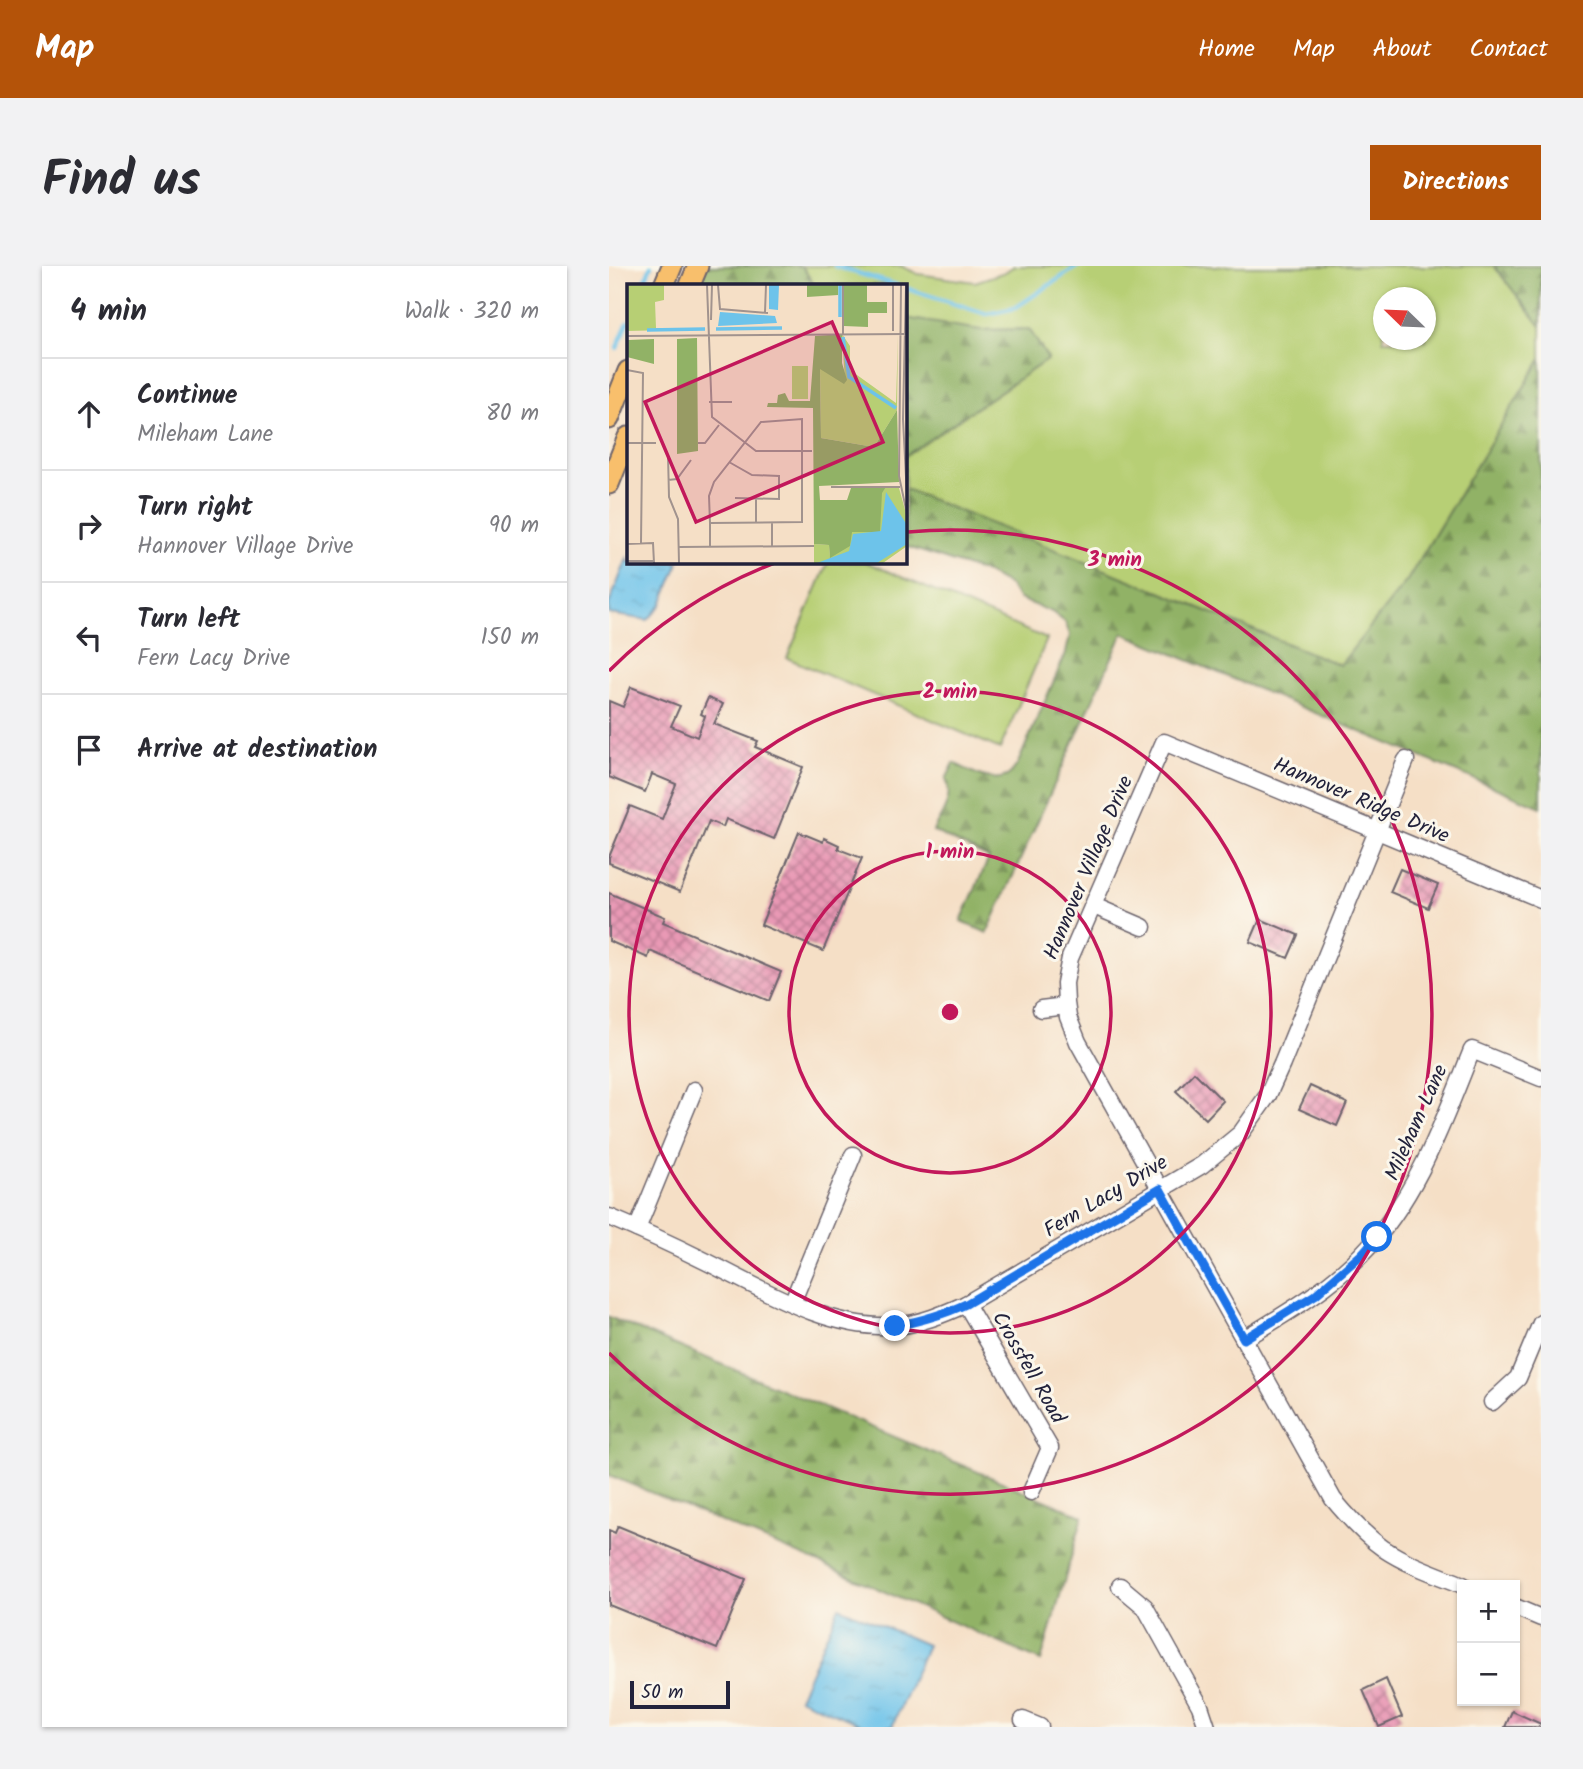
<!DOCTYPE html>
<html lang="en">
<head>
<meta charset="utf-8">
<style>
	:root { --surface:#fff; --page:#f2f2f3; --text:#2b2b33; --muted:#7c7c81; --line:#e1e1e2; --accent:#b45309 }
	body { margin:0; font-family:Kalam,sans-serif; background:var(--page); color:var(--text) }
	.controls { position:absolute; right:21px; bottom:21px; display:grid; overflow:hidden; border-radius:0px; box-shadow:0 2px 5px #0004 }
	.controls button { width:63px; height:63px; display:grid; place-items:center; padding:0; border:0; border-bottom:2px solid var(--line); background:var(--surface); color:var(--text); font:35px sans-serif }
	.compass { position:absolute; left:764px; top:21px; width:63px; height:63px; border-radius:50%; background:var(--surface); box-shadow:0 2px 5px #0004; rotate:293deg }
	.scale { position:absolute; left:21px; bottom:18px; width:100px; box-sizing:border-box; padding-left:7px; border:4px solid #22223b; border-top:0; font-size:19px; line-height:24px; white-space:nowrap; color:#22223b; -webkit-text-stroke:5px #fbf7ec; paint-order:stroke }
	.stop { position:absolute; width:21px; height:21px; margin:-16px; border:5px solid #1a73e8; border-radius:50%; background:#fff }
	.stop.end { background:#1a73e8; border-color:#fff; box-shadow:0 2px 7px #0008 }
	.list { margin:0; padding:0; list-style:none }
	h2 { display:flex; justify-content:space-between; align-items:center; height:91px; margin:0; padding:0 28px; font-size:30px }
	h2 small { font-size:23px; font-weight:400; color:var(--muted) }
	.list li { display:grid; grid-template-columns:46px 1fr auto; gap:21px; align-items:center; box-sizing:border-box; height:112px; padding:0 28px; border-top:2px solid var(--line) }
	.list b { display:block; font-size:26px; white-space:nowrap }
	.list p { margin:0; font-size:23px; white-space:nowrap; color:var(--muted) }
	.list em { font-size:23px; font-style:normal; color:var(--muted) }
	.icon { flex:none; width:38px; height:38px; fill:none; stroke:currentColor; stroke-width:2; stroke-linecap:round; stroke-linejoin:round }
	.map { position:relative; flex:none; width:932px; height:1461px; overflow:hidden; border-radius:0px }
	header { display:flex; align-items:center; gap:42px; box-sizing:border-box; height:98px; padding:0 35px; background:var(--accent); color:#fff }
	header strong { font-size:33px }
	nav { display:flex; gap:38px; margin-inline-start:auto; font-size:24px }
	.intro { display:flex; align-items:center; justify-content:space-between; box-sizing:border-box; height:168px; padding:0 42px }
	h1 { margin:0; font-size:49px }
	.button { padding:18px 32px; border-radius:0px; background:var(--accent); color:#fff; font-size:24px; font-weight:700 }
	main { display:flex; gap:42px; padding:0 42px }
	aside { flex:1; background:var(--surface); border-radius:0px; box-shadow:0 2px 5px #0004 }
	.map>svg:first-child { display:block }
	.green { fill:#b7cf74; stroke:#6c7858; stroke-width:2; fill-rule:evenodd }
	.forest { fill:url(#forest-firs); stroke:#5a6a50; stroke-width:2 }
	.water { fill:url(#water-ripples); stroke:#487292; stroke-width:2 }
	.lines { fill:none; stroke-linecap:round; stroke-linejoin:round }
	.stream { stroke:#6dc3ea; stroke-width:4.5 }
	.building { fill:url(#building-cross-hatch) }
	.minor-casing { stroke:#6c646c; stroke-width:19 }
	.major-casing { stroke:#6c646c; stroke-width:23 }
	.minor { stroke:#fff; stroke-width:16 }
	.major { stroke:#f8bf6c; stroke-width:19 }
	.route { stroke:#1a73e8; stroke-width:9 }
	.ring { fill:none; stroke:#c2185b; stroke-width:3.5 }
	.labels { text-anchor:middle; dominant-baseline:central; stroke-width:6; stroke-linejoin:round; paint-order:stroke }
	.street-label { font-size:21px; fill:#22223b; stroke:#fbf7ec }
	.inset-river { fill:none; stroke:#6dc3ea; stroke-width:3.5 }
	.inset-road { fill:none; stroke:#a1938e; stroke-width:2 }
	.view { fill:#c2185b; fill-opacity:0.15; stroke:#c2185b; stroke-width:3.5 }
	.inset-edge { fill:none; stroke:#22223b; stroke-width:3.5 }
	.centre { fill:#c2185b; stroke:#fbf7ec; stroke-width:3.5 }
	.ring-label { font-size:21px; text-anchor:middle; font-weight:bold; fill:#c2185b; stroke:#fbf7ec; stroke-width:6; stroke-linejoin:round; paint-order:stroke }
</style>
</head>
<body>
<header>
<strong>Map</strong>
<nav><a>Home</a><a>Map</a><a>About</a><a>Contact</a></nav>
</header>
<div class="intro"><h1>Find us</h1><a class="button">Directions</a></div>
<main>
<aside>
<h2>4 min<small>Walk · 320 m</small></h2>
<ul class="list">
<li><svg class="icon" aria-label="ahead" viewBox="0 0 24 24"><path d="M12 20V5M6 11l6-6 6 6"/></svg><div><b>Continue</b><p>Mileham Lane</p></div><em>80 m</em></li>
<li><svg class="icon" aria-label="right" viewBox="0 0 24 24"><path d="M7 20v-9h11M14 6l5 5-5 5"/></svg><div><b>Turn right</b><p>Hannover Village Drive</p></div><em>90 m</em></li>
<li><svg class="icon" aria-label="left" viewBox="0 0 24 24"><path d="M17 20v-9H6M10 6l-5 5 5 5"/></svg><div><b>Turn left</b><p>Fern Lacy Drive</p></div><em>150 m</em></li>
<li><svg class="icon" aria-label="arrive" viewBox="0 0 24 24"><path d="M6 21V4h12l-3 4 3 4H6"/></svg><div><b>Arrive at destination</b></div></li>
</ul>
</aside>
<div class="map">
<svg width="932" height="1461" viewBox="0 0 932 1461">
	<defs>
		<pattern id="forest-firs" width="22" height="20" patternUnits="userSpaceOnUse" patternTransform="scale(1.75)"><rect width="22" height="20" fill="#91b266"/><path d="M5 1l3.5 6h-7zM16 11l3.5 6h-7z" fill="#769055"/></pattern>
		<pattern id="water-ripples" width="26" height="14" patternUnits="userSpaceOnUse" patternTransform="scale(1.75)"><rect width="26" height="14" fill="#6dc3ea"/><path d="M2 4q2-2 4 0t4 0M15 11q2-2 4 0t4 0" fill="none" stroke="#5ea7ca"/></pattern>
		<pattern id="building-cross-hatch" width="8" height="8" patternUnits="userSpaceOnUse" patternTransform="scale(1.75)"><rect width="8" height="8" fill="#e999b5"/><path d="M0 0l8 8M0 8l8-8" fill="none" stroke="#bc7c94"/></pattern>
	</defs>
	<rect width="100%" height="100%" fill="#fbf7ec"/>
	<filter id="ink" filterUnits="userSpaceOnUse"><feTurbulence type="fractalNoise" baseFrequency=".0143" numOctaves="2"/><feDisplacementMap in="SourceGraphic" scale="14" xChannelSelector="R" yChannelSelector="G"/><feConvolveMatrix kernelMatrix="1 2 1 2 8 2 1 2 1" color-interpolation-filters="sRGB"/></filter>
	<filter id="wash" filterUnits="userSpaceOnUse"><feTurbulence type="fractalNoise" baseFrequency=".00686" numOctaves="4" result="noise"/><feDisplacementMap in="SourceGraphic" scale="28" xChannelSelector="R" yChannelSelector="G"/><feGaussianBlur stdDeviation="1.57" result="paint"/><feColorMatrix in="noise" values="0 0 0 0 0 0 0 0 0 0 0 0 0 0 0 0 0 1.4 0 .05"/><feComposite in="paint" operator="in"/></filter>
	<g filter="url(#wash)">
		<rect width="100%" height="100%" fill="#f5dfc6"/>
		<g class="green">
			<path d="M193,0H292L309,8L366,16L396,6L405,0H885L932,60V93L799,313L731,399L296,223V190L439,93L420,63L371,64L299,54L296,52V19H205ZM774,32H816V74H774Z"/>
			<polygon points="219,296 257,296 438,373 391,483 178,392"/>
		</g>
		<g class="forest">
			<polygon points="96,0 193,0 205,19 88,19"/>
			<polygon points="885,0 932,0 932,60"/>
			<polygon points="296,52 371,64 420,63 439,93 296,190"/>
			<path d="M932,93V541L514,367L378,667L352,655L380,592L324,565C333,547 345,533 337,513L345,497C359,504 382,518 398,510C403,507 406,502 409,497L457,387L461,369L456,356L443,346L410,333L400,319L378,307L296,280V223L731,399L799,313Z"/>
			<polygon points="0,1051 474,1250 432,1395 213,1298 0,1209"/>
		</g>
		<g class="water">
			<polygon points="19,290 19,296 70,296 53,338 39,354 0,348 0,338"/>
			<polygon points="230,1341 318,1379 283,1461 257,1461 190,1432"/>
		</g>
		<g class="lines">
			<g class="stream">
				<polyline points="226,0 287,19"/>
				<polyline points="34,19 42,0"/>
				<polyline points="296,22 378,48 406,42 469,0"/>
				<polyline points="8,82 19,56"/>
			</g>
		</g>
		<g id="blocks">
			<g class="building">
				<polygon points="22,421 71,440 62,460 88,471 96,450 92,448 99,432 114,438 105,458 149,475 146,481 194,501 165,573 117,553 114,561 100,555 71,626 0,597 0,591 21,540 53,553 67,518 43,508 36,526 0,511 0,435 14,441"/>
				<polygon points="190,566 214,576 215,572 230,579 229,583 253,592 214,685 152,659"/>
				<polygon points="791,603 829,619 819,642 781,626"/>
				<polygon points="0,627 56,651 54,656 172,706 160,735 41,685 39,692 0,675"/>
				<polygon points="651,653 689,669 679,692 641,676"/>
				<polygon points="585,806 614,835 597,853 567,825"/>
				<polygon points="701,820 738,837 728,860 690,843"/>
				<polygon points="9,1260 137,1313 108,1383 0,1339 0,1264 6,1267"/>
				<polygon points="777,1413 793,1451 770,1461 754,1424"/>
				<polygon points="903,1445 932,1458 932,1461 896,1461"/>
			</g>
		</g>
	</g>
	<g filter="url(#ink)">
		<use href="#blocks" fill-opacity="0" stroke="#6c646c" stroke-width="2"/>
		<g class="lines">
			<g class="minor-casing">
				<g id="minor">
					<polyline points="485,640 534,661"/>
					<polyline points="432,743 457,740"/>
					<path d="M0,951C31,964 62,978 92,993C152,1022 217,1064 286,1060C311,1058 335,1048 357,1038L593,899L632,867L659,829L673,798L797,494"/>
					<polyline points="28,963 85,824"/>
					<polyline points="183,1037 244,889"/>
					<polyline points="357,1038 441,1182 422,1226"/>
					<path d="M635,1073C676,1048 718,1024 752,989C808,932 834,856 863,784L932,812"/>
					<polyline points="883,1136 909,1112 932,1057"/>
					<path d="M854,1319C827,1308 799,1299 775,1283C755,1269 739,1251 724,1233L469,776L459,751L457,737L456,717L461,692L555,476L932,633"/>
					<polyline points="511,1320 536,1341 591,1440 598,1461"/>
					<polyline points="906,1341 932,1352"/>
					<polyline points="414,1454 431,1461"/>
				</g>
			</g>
			<g class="major-casing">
				<g id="major">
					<polyline points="55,19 63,0"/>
					<polyline points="81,19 89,0"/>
					<polyline points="0,153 19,105"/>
					<polyline points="0,218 19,171"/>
				</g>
			</g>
			<use href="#minor" class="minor"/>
			<use href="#major" class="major"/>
		</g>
	</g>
	<g class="lines" filter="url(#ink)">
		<path class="route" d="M286,1060C311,1055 334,1049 357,1038L551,923L635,1073L706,1029L752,989L768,971"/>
	</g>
	<g class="ring">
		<circle cx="341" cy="746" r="161"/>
		<circle cx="341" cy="746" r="321"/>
		<path d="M0 405A482 482 0 0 1 168 296M299 266A482 482 0 1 1 0 1087"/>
	</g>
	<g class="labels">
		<g class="street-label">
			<text transform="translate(752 535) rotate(23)">Hannover Ridge Drive</text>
			<text transform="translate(480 602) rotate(-67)">Hannover Village Drive</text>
			<text transform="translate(808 857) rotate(-66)">Mileham Lane</text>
			<text transform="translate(497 931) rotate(-31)">Fern Lacy Drive</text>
			<text transform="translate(419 1102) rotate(60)">Crossfell Road</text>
		</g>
	</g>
	<g transform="translate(18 18)">
		<rect width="280" height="280" fill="#f5dfc6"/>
		<path d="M0,1H37V16L28,18L29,44L81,45L0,47ZM215,50L223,62V86L269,119L271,51L270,126L247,163L194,154L193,84L218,99ZM165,82H181V115H165ZM259,203L272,204L280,233V262L256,279H187V260L202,261L203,273Z" fill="#b7cf74"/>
		<path d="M180,1H211V11L180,13ZM217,1H240V18H260V29H241V43L217,42ZM215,50V79L220,96L217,100L193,85L194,154L247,163L270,126L272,198L192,202L193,216H220L224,204L259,203L255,209L253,248H225L223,262L203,274L202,261L187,260L186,124L140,123L141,119H150L151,111L158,109L162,117H183L188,52ZM70,54L71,167L50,170V55ZM27,55V80L0,73L1,56Z" fill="#91b266"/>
		<path d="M142,1H152L151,26L142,25ZM93,28L148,32L150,39L91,42ZM259,208L280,241V260L250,279H190L222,267L226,250L254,247Z" fill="#6dc3ea"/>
		<path class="inset-river" d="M213,1V33M89,45L155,44M20,46L78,45M216,53L222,93L269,124"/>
		<path class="inset-road" d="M80,1L85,133L129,167H185M91,1L93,25L141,29M274,1L272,192L280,230M279,1L276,135L280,213M138,28L139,1M84,36L85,1M266,47V1M216,50V1M0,52L280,50M0,86L16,89L14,259M82,118H105M0,159H29M71,159H78L92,141M41,171L42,213L51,235L52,279M102,178L125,191L152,192V215L108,214M41,196L50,195L64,176M204,203H273M129,215V239M83,239L175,238V135L134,138L87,198L82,212L83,239V263M145,239V262M0,260L26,259L27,279M52,263L187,262M0,277H27"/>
		<path class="view" d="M205,38L256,158L69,238L18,118Z"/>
		<rect width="280" height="280" class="inset-edge"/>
	</g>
	<circle cx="341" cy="746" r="10" class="centre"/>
	<g class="ring-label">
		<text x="506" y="300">3 min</text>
		<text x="341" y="432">2 min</text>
		<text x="341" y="592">1 min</text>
	</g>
</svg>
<div class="controls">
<button>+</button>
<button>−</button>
</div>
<svg class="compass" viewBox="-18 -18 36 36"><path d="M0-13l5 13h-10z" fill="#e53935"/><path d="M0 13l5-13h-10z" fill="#7c7c81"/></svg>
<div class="scale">50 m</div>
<div class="stop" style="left:768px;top:971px"></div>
<div class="stop end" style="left:286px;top:1060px"></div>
</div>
</main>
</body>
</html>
